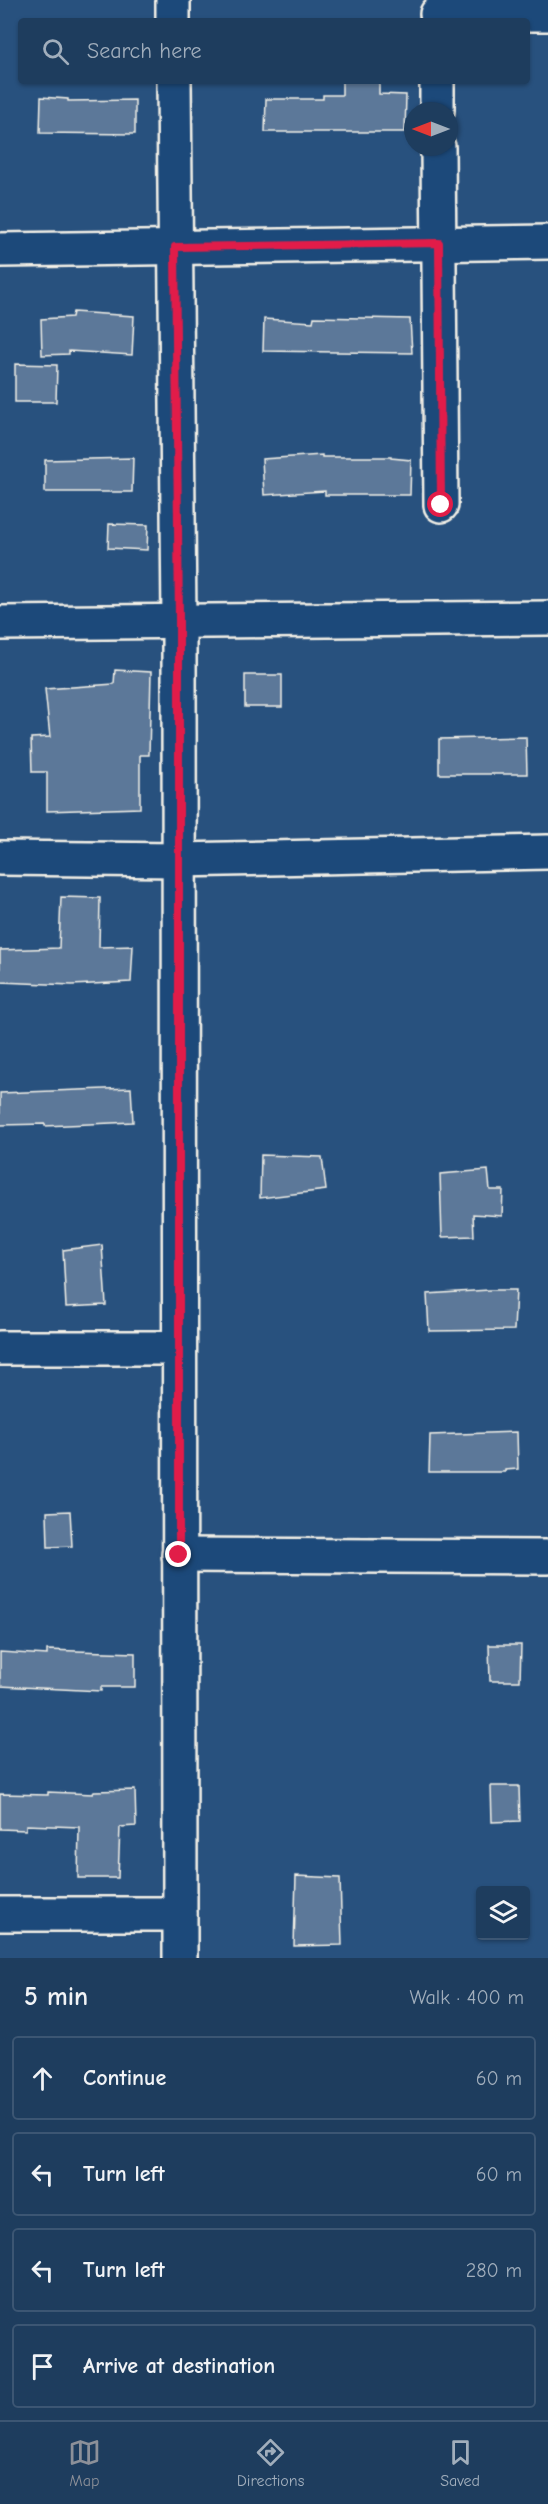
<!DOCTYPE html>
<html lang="en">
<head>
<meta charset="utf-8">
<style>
	:root { --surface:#1e3d5e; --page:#264464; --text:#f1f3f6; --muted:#a1aebc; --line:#3c5673; --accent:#8c9099 }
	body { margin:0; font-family:"Comic Neue",sans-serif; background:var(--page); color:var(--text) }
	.controls { position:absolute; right:18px; bottom:18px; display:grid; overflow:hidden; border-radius:6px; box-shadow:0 2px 4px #0004 }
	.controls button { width:54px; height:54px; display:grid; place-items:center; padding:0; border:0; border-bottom:2px solid var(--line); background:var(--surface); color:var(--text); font:30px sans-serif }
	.compass { position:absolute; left:404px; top:102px; width:54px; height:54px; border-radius:50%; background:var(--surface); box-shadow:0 2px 4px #0004; rotate:270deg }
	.stop { position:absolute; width:18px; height:18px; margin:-14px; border:4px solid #e11d48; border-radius:50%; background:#fff }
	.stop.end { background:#e11d48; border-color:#fff; box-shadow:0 2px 6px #0008 }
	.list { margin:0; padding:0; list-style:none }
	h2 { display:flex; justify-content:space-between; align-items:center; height:78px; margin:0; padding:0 24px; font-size:26px }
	h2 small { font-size:20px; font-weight:400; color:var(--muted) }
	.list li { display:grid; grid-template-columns:39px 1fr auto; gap:18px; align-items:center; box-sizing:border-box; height:84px; margin:0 12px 12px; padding:0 12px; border:2px solid var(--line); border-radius:6px }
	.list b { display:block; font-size:22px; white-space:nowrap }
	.list em { font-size:20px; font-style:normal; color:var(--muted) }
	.icon { flex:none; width:33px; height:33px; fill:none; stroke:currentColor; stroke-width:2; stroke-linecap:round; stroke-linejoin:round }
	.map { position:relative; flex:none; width:548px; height:1958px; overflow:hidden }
	.search { position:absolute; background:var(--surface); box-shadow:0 2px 4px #0004; left:18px; right:18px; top:18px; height:66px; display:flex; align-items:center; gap:15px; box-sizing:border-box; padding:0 21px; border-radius:6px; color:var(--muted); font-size:22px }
	.sheet { height:462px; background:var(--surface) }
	nav { display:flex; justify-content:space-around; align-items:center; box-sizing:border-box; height:84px; border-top:2px solid var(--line); background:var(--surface); font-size:16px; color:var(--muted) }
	nav a { display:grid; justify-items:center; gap:3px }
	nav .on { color:var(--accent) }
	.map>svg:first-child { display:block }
	.building { fill:#5b7899; stroke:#f4f1e8; stroke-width:1.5 }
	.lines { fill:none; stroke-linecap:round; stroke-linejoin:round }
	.street-casing { stroke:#f4f1e8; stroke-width:38 }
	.secondary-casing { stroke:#f4f1e8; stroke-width:38 }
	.street { stroke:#1f4a7a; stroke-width:33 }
	.secondary { stroke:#1f4a7a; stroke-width:33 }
	.route { stroke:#e11d48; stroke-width:8 }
</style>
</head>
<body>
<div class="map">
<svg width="548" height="1958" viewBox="0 0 548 1958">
	<rect width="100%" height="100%" fill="#28517e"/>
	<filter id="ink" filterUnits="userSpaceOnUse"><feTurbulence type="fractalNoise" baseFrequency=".0167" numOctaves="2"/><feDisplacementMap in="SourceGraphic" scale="12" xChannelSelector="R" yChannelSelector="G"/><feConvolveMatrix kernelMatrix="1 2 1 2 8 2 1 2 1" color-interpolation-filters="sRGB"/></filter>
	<g filter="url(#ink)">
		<g class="building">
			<polygon points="342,81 379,81 379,94 406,95 405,132 265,132 266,99 323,99 323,95 342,95"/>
			<polygon points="41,97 68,99 68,101 135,100 135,134 40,133"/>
			<polygon points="73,312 134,316 132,355 69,351 69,354 42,355 41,319 72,317"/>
			<polygon points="314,317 410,319 412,353 263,351 264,319 313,322"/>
			<polygon points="15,364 57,365 56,402 15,402"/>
			<polygon points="322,455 322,457 391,457 391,458 411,460 410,495 325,495 325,491 264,495 262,459"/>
			<polygon points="133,458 132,492 45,492 45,460"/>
			<polygon points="109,524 148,525 147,550 108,548"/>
			<polygon points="115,670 151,672 149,755 140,755 140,808 47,811 47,772 32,772 31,738 50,737 45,689 114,684"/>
			<rect x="245" y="675" width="37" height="32"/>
			<polygon points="526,737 527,774 439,774 439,739"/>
			<polygon points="61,897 100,898 99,947 133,946 131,982 72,985 0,982 0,950 59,948"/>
			<polygon points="131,1088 133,1122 45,1126 45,1124 0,1125 0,1093"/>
			<polygon points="261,1155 322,1157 326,1190 260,1198"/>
			<polygon points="488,1170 490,1190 503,1190 502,1216 473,1214 474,1236 442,1237 440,1174"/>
			<polygon points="102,1245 106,1305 66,1307 63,1250"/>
			<polygon points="489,1290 516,1290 514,1330 429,1331 427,1294"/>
			<polygon points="517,1432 518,1469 505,1470 505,1472 429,1472 430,1435"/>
			<polygon points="70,1511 72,1546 48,1547 47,1512"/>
			<polygon points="489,1645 521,1645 520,1681 490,1681"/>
			<polygon points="47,1650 135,1653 135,1687 101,1687 101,1691 0,1686 0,1652 47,1655"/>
			<polygon points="491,1786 519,1786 520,1821 492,1822"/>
			<polygon points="135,1790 136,1826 120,1827 118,1878 78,1878 79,1827 26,1825 26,1830 0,1829 0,1794 48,1795 48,1792 93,1794 94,1791"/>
			<polygon points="296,1876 340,1878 342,1945 294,1946"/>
		</g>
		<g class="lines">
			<g class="street-casing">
				<g id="street">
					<polyline points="173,0 173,21"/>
					<polyline points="437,14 548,14"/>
					<polyline points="174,81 179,620 180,1958"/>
					<polyline points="437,81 437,111"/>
					<polyline points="438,147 441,505"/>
					<polyline points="0,250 548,242"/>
					<polyline points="0,858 178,860 548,852"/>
					<polyline points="0,1348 179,1348"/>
					<polyline points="179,1555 548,1557"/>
					<polyline points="0,1914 180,1914"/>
				</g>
			</g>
			<g class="secondary-casing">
				<polyline id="secondary" points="0,623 548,618"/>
			</g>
			<use href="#street" class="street"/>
			<use href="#secondary" class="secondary"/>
		</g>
	</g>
	<g class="lines" filter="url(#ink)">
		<polyline class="route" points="179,1555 179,620 175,247 439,243 441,505"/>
	</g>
</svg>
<div class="controls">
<button><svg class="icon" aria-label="layers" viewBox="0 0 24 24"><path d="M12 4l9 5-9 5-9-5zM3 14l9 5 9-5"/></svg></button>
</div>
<svg class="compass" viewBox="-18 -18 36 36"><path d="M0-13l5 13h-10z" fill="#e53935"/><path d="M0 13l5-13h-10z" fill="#a1aebc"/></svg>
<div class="stop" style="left:441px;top:505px"></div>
<div class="stop end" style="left:179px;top:1555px"></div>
<div class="search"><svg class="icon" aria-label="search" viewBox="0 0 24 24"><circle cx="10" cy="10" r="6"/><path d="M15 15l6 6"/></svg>Search here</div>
</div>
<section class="sheet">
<h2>5 min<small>Walk · 400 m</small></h2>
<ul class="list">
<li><svg class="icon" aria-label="ahead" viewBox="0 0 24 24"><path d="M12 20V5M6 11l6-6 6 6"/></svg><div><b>Continue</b></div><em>60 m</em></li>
<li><svg class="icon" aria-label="left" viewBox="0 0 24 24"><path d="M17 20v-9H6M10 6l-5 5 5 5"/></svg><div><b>Turn left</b></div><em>60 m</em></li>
<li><svg class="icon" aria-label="left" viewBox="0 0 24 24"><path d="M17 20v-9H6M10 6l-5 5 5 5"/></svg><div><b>Turn left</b></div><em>280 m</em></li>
<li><svg class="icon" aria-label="arrive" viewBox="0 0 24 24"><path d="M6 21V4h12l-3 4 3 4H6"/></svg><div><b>Arrive at destination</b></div></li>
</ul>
</section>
<nav>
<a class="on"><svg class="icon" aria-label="map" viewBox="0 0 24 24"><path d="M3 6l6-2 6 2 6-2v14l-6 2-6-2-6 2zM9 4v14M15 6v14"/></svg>Map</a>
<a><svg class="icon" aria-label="directions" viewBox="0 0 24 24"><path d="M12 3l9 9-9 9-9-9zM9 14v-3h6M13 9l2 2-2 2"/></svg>Directions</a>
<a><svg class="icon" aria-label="saved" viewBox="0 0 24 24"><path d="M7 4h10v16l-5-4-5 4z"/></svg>Saved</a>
</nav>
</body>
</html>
